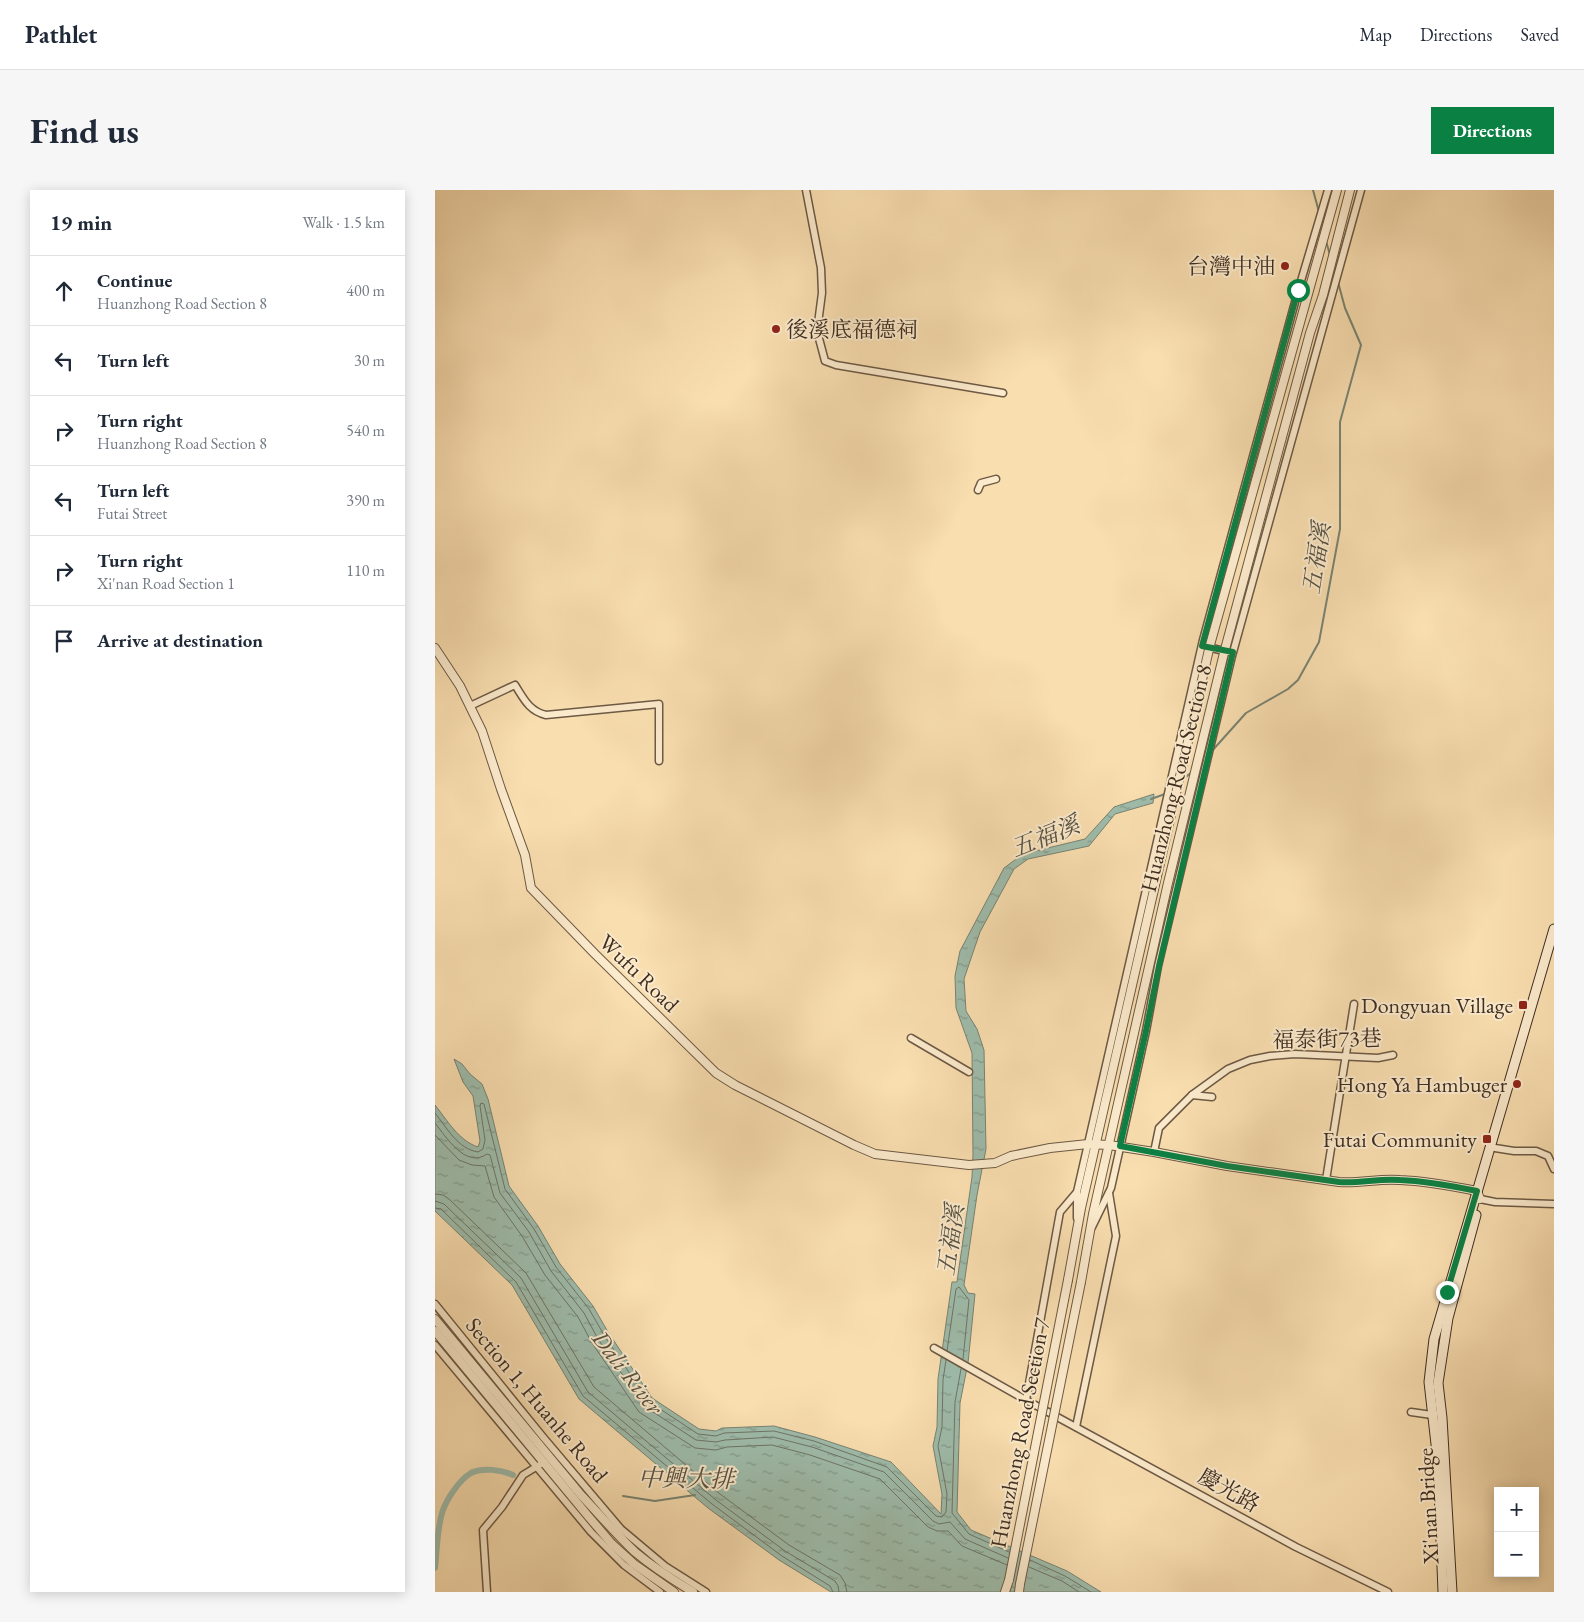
<!DOCTYPE html>
<html lang="en">
<head>
<meta charset="utf-8">
<style>
	:root { --surface:#fff; --page:#f6f6f7; --text:#1f2937; --muted:#747a83; --line:#e0e1e3; --accent:#0b8043 }
	body { margin:0; font-family:"EB Garamond","Noto Serif TC",serif; background:var(--page); color:var(--text) }
	.controls { position:absolute; right:15px; bottom:15px; display:grid; overflow:hidden; border-radius:0px; box-shadow:0 2px 12px #0003 }
	.controls button { width:45px; height:45px; display:grid; place-items:center; padding:0; border:0; border-bottom:1px solid var(--line); background:var(--surface); color:var(--text); font:25px sans-serif }
	.stop { position:absolute; width:15px; height:15px; margin:-11px; border:4px solid #0b8043; border-radius:50%; background:#fff }
	.stop.end { background:#0b8043; border-color:#fff; box-shadow:0 1px 5px #0008 }
	.list { margin:0; padding:0; list-style:none }
	h2 { display:flex; justify-content:space-between; align-items:center; height:65px; margin:0; padding:0 20px; font-size:21px }
	h2 small { font-size:16px; font-weight:400; color:var(--muted) }
	.list li { display:grid; grid-template-columns:32px 1fr auto; gap:15px; align-items:center; box-sizing:border-box; height:70px; padding:0 20px; border-top:1px solid var(--line) }
	.list b { display:block; font-size:19px; white-space:nowrap }
	.list p { margin:0; font-size:16px; white-space:nowrap; color:var(--muted) }
	.list em { font-size:16px; font-style:normal; color:var(--muted) }
	.icon { flex:none; width:28px; height:28px; fill:none; stroke:currentColor; stroke-width:2; stroke-linecap:round; stroke-linejoin:round }
	.map { position:relative; flex:none; width:1119px; height:1402px; overflow:hidden; border-radius:0px }
	header { display:flex; align-items:center; gap:30px; box-sizing:border-box; height:70px; padding:0 25px; background:var(--surface); border-bottom:1px solid var(--line) }
	header strong { font-size:24px }
	nav { display:flex; gap:28px; margin-inline-start:auto; font-size:18px }
	.intro { display:flex; align-items:center; justify-content:space-between; box-sizing:border-box; height:120px; padding:0 30px }
	h1 { margin:0; font-size:35px }
	.button { padding:12px 22px; border-radius:0px; background:var(--accent); color:#fff; font-size:18px; font-weight:700 }
	main { display:flex; gap:30px; padding:0 30px }
	aside { flex:1; background:var(--surface); border-radius:0px; box-shadow:0 2px 12px #0003 }
	.map>svg:first-child { display:block }
	.water { fill:url(#water-ripples); stroke:#788373 }
	.lines { fill:none; stroke-linecap:round; stroke-linejoin:round }
	.shore { stroke:#6e7466; stroke-width:1 }
	.stream { stroke:#788373; stroke-width:2 }
	.canal { stroke:#9ebcab; stroke-width:6 }
	.minor-casing { stroke:#6d5944; stroke-width:9 }
	.tertiary-casing { stroke:#6d5944; stroke-width:10 }
	.secondary-casing { stroke:#3e2d20; stroke-width:11 }
	.minor { stroke:#fbeacc; stroke-width:6 }
	.tertiary { stroke:#fbeacc; stroke-width:8 }
	.secondary { stroke:#fbeacc; stroke-width:9 }
	.tertiary-bridge-casing { stroke:#6d5944; stroke-width:10; stroke-linecap:butt }
	.tertiary-bridge { stroke:#fbeacc; stroke-width:8 }
	.route { stroke:#0b8043; stroke-width:6 }
	.poi-dot { fill:#8f2418; stroke:#fbeacc; stroke-width:2 }
	.labels { text-anchor:middle; dominant-baseline:central; stroke-width:4; stroke-linejoin:round; paint-order:stroke }
	.poi-label { font-size:22px; fill:#3e2d20; stroke:#fbeacc; text-anchor:end }
	.street-label { font-size:22px; fill:#3e2d20; stroke:#fbeacc }
	.water-label { font-size:24px; font-style:italic; fill:#565143; stroke:#fbeacc }
</style>
</head>
<body>
<header>
<strong>Pathlet</strong>
<nav><a>Map</a><a>Directions</a><a>Saved</a></nav>
</header>
<div class="intro"><h1>Find us</h1><a class="button">Directions</a></div>
<main>
<aside>
<h2>19 min<small>Walk · 1.5 km</small></h2>
<ul class="list">
<li><svg class="icon" aria-label="ahead" viewBox="0 0 24 24"><path d="M12 20V5M6 11l6-6 6 6"/></svg><div><b>Continue</b><p>Huanzhong Road Section 8</p></div><em>400 m</em></li>
<li><svg class="icon" aria-label="left" viewBox="0 0 24 24"><path d="M17 20v-9H6M10 6l-5 5 5 5"/></svg><div><b>Turn left</b></div><em>30 m</em></li>
<li><svg class="icon" aria-label="right" viewBox="0 0 24 24"><path d="M7 20v-9h11M14 6l5 5-5 5"/></svg><div><b>Turn right</b><p>Huanzhong Road Section 8</p></div><em>540 m</em></li>
<li><svg class="icon" aria-label="left" viewBox="0 0 24 24"><path d="M17 20v-9H6M10 6l-5 5 5 5"/></svg><div><b>Turn left</b><p>Futai Street</p></div><em>390 m</em></li>
<li><svg class="icon" aria-label="right" viewBox="0 0 24 24"><path d="M7 20v-9h11M14 6l5 5-5 5"/></svg><div><b>Turn right</b><p>Xi'nan Road Section 1</p></div><em>110 m</em></li>
<li><svg class="icon" aria-label="arrive" viewBox="0 0 24 24"><path d="M6 21V4h12l-3 4 3 4H6"/></svg><div><b>Arrive at destination</b></div></li>
</ul>
</aside>
<div class="map">
<svg width="1119" height="1402" viewBox="0 0 1119 1402">
	<defs>
		<pattern id="water-ripples" width="26" height="14" patternUnits="userSpaceOnUse" patternTransform="scale(1.25)"><rect width="26" height="14" fill="#9ebcab"/><path d="M2 4q2-2 4 0t4 0M15 11q2-2 4 0t4 0" fill="none" stroke="#82998b"/></pattern>
	</defs>
	<rect width="100%" height="100%" fill="#f9deb0"/>
	<filter id="stains"><feTurbulence type="fractalNoise" baseFrequency=".004" numOctaves="4"/><feColorMatrix values="0 0 0 0 .2 0 0 0 0 .09 0 0 0 0 .02 0 0 0 .5 -.17"/></filter>
	<radialGradient id="worn" r=".72"><stop offset=".6" stop-color="#630" stop-opacity="0"/><stop offset="1" stop-color="#630" stop-opacity=".3"/></radialGradient>
	<path class="water" d="M719,604L718,613L680,624L654,656L593,669L579,679L545,742L529,789L531,821L542,839L549,860L551,959L542,1005L529,1095L533,1103L540,1104L533,1173L525,1213L522,1322L536,1340L632,1381L666,1402H396L344,1370L273,1318L144,1209L77,1095L0,1021V915C12,930 24,951 43,957L45,951L38,906L28,892L19,869L27,874L35,884L47,894L53,909L74,996L103,1036L125,1074L158,1116L173,1142L217,1208L264,1239L281,1241L287,1238L339,1236L380,1247L456,1272L506,1324L507,1304L498,1256L502,1237L503,1189L517,1092H522L537,987L538,965L537,863L521,818L520,786L525,761L569,678L588,664L650,649L679,617Z"/>
	<g class="lines">
		<g class="shore">
			<path d="M0,923C12,938 23,959 43,962L48,959L50,950L45,916L46,913L49,914L70,999L99,1039L121,1077L154,1119L169,1145L213,1211L263,1244L281,1246L289,1243L339,1241L379,1251L452,1277L501,1326L507,1327L511,1322L512,1304L503,1256L507,1237L508,1190L511,1170"/>
			<path d="M0,933C11,947 31,979 52,964L55,965L65,1003L94,1042L116,1081L149,1123L163,1149L209,1216L261,1250L281,1252L290,1250L338,1247L377,1257L449,1282L498,1331L504,1334L515,1332L530,1349L573,1368"/>
			<polyline points="0,945 24,970 37,975 50,976 59,1007 87,1046 110,1085 143,1127 157,1153 204,1222 260,1258 281,1260 292,1257 337,1255 375,1265 445,1289 493,1337 502,1341 513,1341 527,1356 572,1375"/>
			<polyline points="0,1004 8,1005 14,1009 91,1083 159,1197 285,1304 354,1355 405,1385 410,1393 412,1402"/>
			<polyline points="0,1011 9,1014 86,1088 153,1202 281,1310 350,1361 400,1391 403,1396 404,1402"/>
			<polyline points="0,1018 6,1019 81,1092 148,1206 277,1314 347,1366 395,1396 398,1402"/>
			<polyline points="512,1161 521,1099 524,1097 534,1110 528,1169"/>
			<polyline points="526,1179 520,1212 517,1323 534,1344 574,1362"/>
			<polyline points="595,1370 630,1386 656,1402"/>
			<polyline points="594,1377 627,1391 644,1402"/>
		</g>
		<g class="stream">
			<polyline points="878,0 884,22"/>
			<polyline points="891,51 895,65"/>
			<polyline points="776,562 811,523 853,499 863,490 884,452 905,339 905,232 926,155 910,118 903,92"/>
			<polyline points="747,590 757,582"/>
			<polyline points="716,609 730,604"/>
			<polyline points="188,1306 220,1311 260,1305"/>
		</g>
		<path class="canal" d="M0,1378C2,1360 2,1340 7,1323C11,1310 24,1290 36,1283C47,1277 67,1280 78,1285"/>
		<g class="minor-casing">
			<g id="minor">
				<polyline points="371,0 386,78 387,103 382,141 390,171 401,175 568,203"/>
				<polyline points="543,300 546,293 561,289"/>
				<polyline points="772,457 794,462"/>
				<path d="M35,516L80,495C89,509 94,521 111,525L224,514V571"/>
				<polyline points="476,848 534,882"/>
				<polyline points="757,905 777,907"/>
				<polyline points="1060,958 1079,961 1101,961 1113,966 1119,979"/>
				<polyline points="719,962 724,938 757,905 793,879 815,870 835,866 860,864 943,868 958,865"/>
				<polyline points="891,990 919,814"/>
				<polyline points="1045,1009 1060,1012 1119,1014"/>
				<polyline points="642,1028 642,1002 768,450 863,101 893,0"/>
				<polyline points="657,1037 676,998 711,841 723,776 797,466 926,0"/>
				<polyline points="0,1114 108,1247 186,1339 230,1376 271,1402"/>
				<polyline points="0,1155 156,1342 189,1375 225,1402"/>
				<polyline points="499,1158 591,1210 861,1357 953,1402"/>
				<polyline points="591,1210 625,1022 642,1002"/>
				<polyline points="976,1222 997,1225"/>
				<polyline points="641,1237 681,1046 674,1003"/>
				<polyline points="52,1402 48,1340 67,1317 88,1285 106,1274"/>
			</g>
		</g>
		<g class="tertiary-casing">
			<g id="tertiary">
				<path d="M0,458L25,496L47,541L66,599L90,665L96,698L160,764L281,883L300,895L419,955L440,964L534,975L560,973L576,966L615,958L653,954L674,955L719,962L792,976L904,992C924,994 944,988 965,990C991,991 1017,996 1042,1001L1045,1009"/>
				<polyline points="633,1090 646,1018 775,455 902,0"/>
				<polyline points="646,1092 658,1024 733,693 789,463 875,143 888,105 915,0"/>
				<path d="M0,1129L146,1305C164,1324 181,1344 200,1362C218,1377 238,1390 258,1402"/>
				<polyline points="0,1141 153,1326 177,1354 199,1374 239,1402"/>
				<polyline points="570,1402 574,1390"/>
				<polyline points="584,1402 585,1394"/>
			</g>
		</g>
		<g class="secondary-casing">
			<g id="secondary">
				<polyline points="1008,1402 1003,1272 994,1192 999,1149 1119,739"/>
				<polyline points="1017,1402 1007,1228 1003,1193 1013,1128 1041,1025"/>
			</g>
		</g>
		<use href="#minor" class="minor"/>
		<use href="#tertiary" class="tertiary"/>
		<use href="#secondary" class="secondary"/>
		<g class="tertiary-bridge-casing">
			<g id="tertiary-bridge">
				<polyline points="574,1390 633,1090"/>
				<polyline points="585,1394 646,1092"/>
			</g>
		</g>
		<use href="#tertiary-bridge" class="tertiary-bridge"/>
	</g>
	<g class="lines">
		<path class="route" d="M863,100L767,456L798,462L724,776L711,841L685,956L792,976L904,992C924,994 944,988 965,990C991,991 1017,996 1042,1001L1012,1102"/>
	</g>
	<g class="poi-dot">
		<circle cx="850" cy="76" r="5"/>
		<circle cx="341" cy="139" r="5"/>
		<rect x="1083" y="810" width="10" height="10" rx="2.5"/>
		<circle cx="1082" cy="894" r="5"/>
		<rect x="1047" y="944" width="10" height="10" rx="2.5"/>
	</g>
	<g class="labels">
		<g class="poi-label">
			<text x="840" y="76">台灣中油</text>
			<text x="351" y="139" text-anchor="start">後溪底福德祠</text>
			<text x="1078" y="815">Dongyuan Village</text>
			<text x="1072" y="894">Hong Ya Hambuger</text>
			<text x="1042" y="949">Futai Community</text>
		</g>
		<g class="street-label">
			<text transform="translate(741 588) rotate(-76)">Huanzhong Road Section 8</text>
			<text transform="translate(204 783) rotate(44)">Wufu Road</text>
			<text transform="translate(892 849) rotate(-1)">福泰街73巷</text>
			<text transform="translate(102 1210) rotate(50)">Section 1, Huanhe Road</text>
			<text transform="translate(585 1243) rotate(-79)">Huanzhong Road Section 7</text>
			<text transform="translate(794 1300) rotate(29)">慶光路</text>
			<text transform="translate(993 1316) rotate(-93)">Xi'nan Bridge</text>
		</g>
		<g class="water-label">
			<text transform="translate(881 368) rotate(-81)">五福溪</text>
			<text transform="translate(610 646) rotate(-22)">五福溪</text>
			<text transform="translate(515 1050) rotate(-82)">五福溪</text>
			<text transform="translate(193 1182) rotate(52)">Dali River</text>
			<text transform="translate(251 1288) rotate(1)">中興大排</text>
		</g>
	</g>
	<rect width="100%" height="100%" filter="url(#stains)"/>
	<rect width="100%" height="100%" fill="url(#worn)"/>
</svg>
<div class="controls">
<button>+</button>
<button>−</button>
</div>
<div class="stop" style="left:863px;top:100px"></div>
<div class="stop end" style="left:1012px;top:1102px"></div>
</div>
</main>
</body>
</html>
